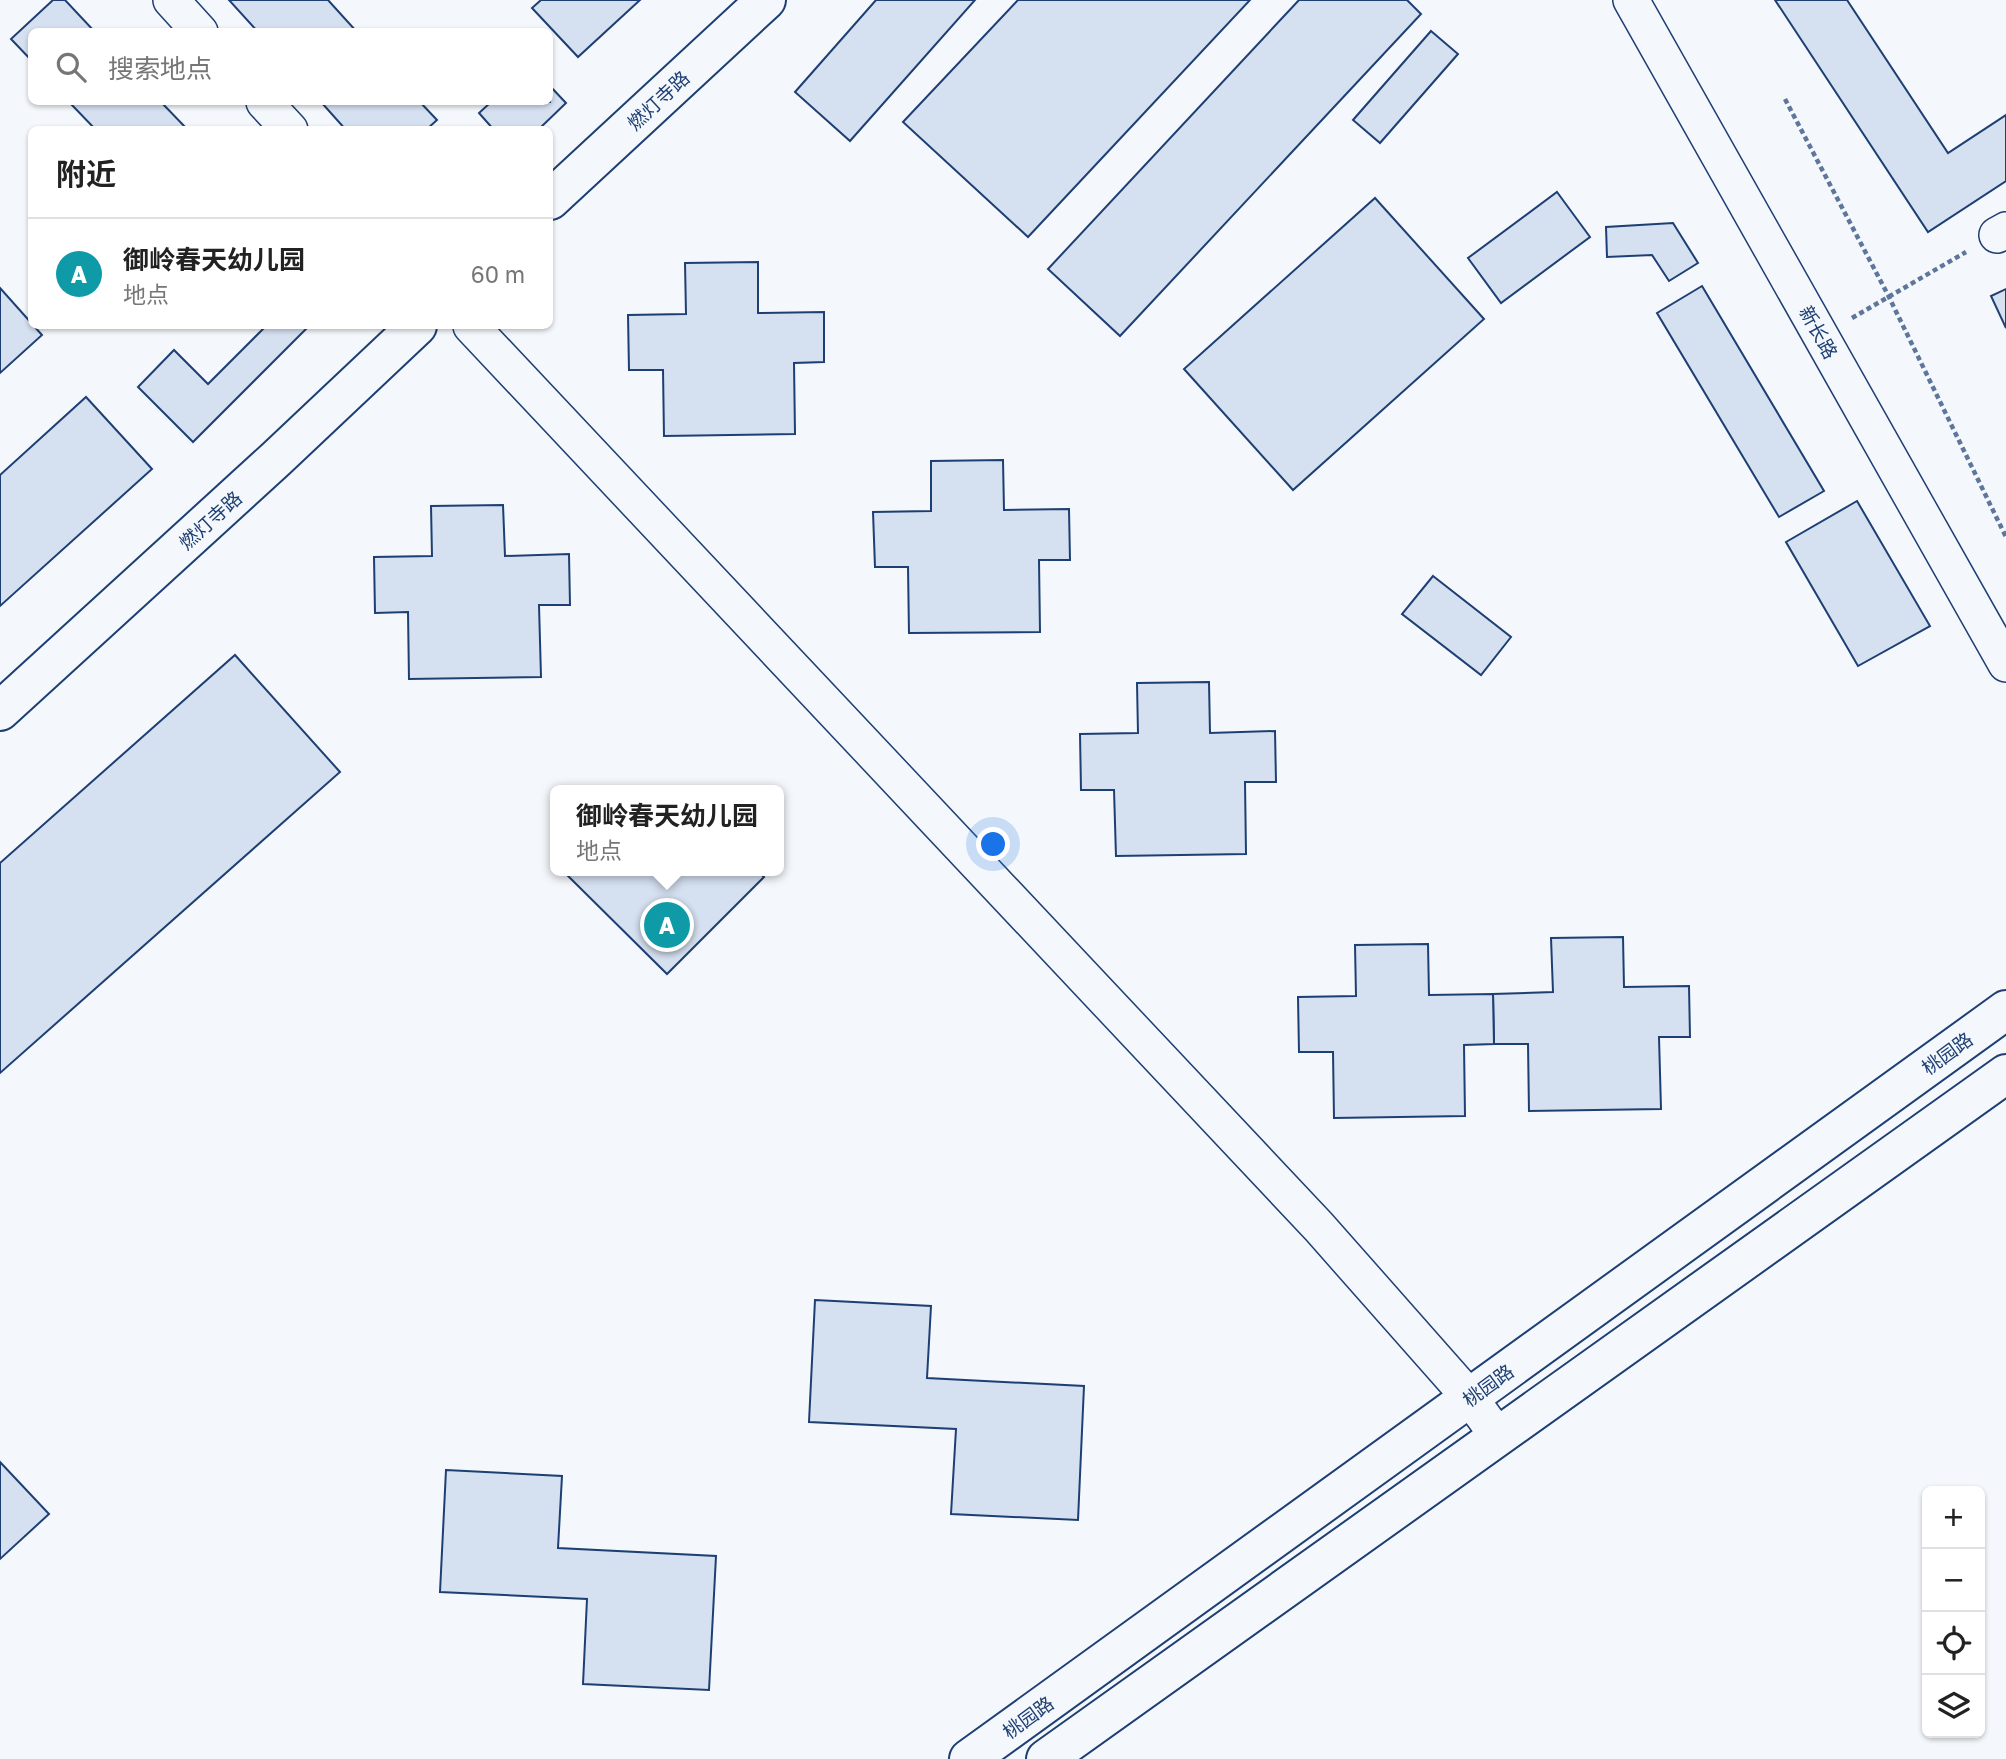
<!DOCTYPE html>
<html lang="zh">
<head>
<meta charset="utf-8">
<style>
	:root { --surface:#fff; --page:#f6f6f6; --text:#222; --muted:#767676; --line:#e0e0e0; --accent:#2563eb }
	body { margin:0; font-family:"Golos Text","Noto Sans SC",sans-serif; background:var(--page); color:var(--text) }
	.controls { position:absolute; right:21px; bottom:21px; display:grid; overflow:hidden; border-radius:10px; box-shadow:0 2px 5px #0004 }
	.controls button { width:63px; height:63px; display:grid; place-items:center; padding:0; border:0; border-bottom:2px solid var(--line); background:var(--surface); color:var(--text); font:35px sans-serif }
	.you { position:absolute; left:994px; top:845px; width:24px; height:24px; margin:-18px; border:5px solid #fff; border-radius:50%; background:#1a73e8; box-shadow:0 0 0 10px #1a73e833 }
	.badge { display:grid; place-items:center; width:46px; height:46px; border-radius:50%; background:var(--accent); color:#fff; font-size:23px; font-weight:700 }
	.pin { position:absolute; translate:-50% -50%; border:4px solid #fff; box-shadow:0 2px 7px #0006 }
	.popup { position:absolute; left:550px; top:785px; width:234px; height:91px; box-sizing:border-box; display:grid; place-content:center; border-radius:10px; background:var(--surface); filter:drop-shadow(0 2px 5px #0005); font-size:23px; white-space:nowrap; color:var(--muted) }
	.popup b { font-size:26px; color:var(--text) }
	.popup::after { content:''; position:absolute; left:50%; top:100%; margin-left:-14px; border:14px solid transparent; border-top-color:var(--surface) }
	.list { margin:0; padding:0; list-style:none }
	h2 { display:flex; justify-content:space-between; align-items:center; height:91px; margin:0; padding:0 28px; font-size:30px }
	h2 small { font-size:23px; font-weight:400; color:var(--muted) }
	.list li { display:grid; grid-template-columns:46px 1fr auto; gap:21px; align-items:center; box-sizing:border-box; height:112px; padding:0 28px; border-top:2px solid var(--line) }
	.list b { display:block; font-size:26px; white-space:nowrap }
	.list p { margin:0; font-size:23px; white-space:nowrap; color:var(--muted) }
	.list em { font-size:23px; font-style:normal; color:var(--muted) }
	.icon { flex:none; width:38px; height:38px; fill:none; stroke:currentColor; stroke-width:2; stroke-linecap:round; stroke-linejoin:round }
	.map { position:relative; flex:none; width:2006px; height:1759px; overflow:hidden }
	.search { position:absolute; background:var(--surface); box-shadow:0 2px 5px #0004; left:28px; top:28px; width:525px; height:77px; display:flex; align-items:center; gap:18px; box-sizing:border-box; padding:0 24px; border-radius:10px; color:var(--muted); font-size:26px }
	.panel { position:absolute; background:var(--surface); box-shadow:0 2px 5px #0004; left:28px; top:126px; width:525px; height:203px; border-radius:10px }
	.map>svg:first-child { display:block }
	.building { fill:#d5e0f0; stroke:#1d3f73; stroke-width:2 }
	.lines { fill:none; stroke-linecap:round; stroke-linejoin:round }
	.minor-casing { stroke:#1d3f73; stroke-width:38 }
	.tertiary-casing { stroke:#1d3f73; stroke-width:42 }
	.secondary-casing { stroke:#1d3f73; stroke-width:42 }
	.path { stroke:#5e769c; stroke-width:4.5; stroke-dasharray:5 3.5; stroke-linecap:butt }
	.minor { stroke:#f4f7fb; stroke-width:35 }
	.tertiary { stroke:#f4f7fb; stroke-width:38 }
	.secondary { stroke:#f4f7fb; stroke-width:38 }
	.labels { text-anchor:middle; dominant-baseline:central; stroke-width:5; stroke-linejoin:round; paint-order:stroke }
	.street-label { font-size:19px; fill:#1d3f73; stroke:#f4f7fb }
</style>
</head>
<body>
<div class="map">
<svg width="2006" height="1759" viewBox="0 0 2006 1759">
	<rect width="100%" height="100%" fill="#f4f7fb"/>
	<g class="building">
		<polygon points="53,0 65,0 95,32 32,32 32,61 11,39"/>
		<polygon points="229,0 328,0 357,32 258,32"/>
		<polygon points="541,0 640,0 578,57 532,8"/>
		<polygon points="876,0 975,0 850,141 795,92"/>
		<polygon points="1018,0 1250,0 1028,237 903,122"/>
		<polygon points="1299,0 1407,0 1421,14 1120,336 1048,269"/>
		<polygon points="1775,0 1847,0 1948,153 2006,115 2006,181 1928,232"/>
		<polygon points="1431,31 1458,54 1380,143 1353,120"/>
		<polygon points="550,86 566,103 538,130 494,130 479,113 491,102 550,102"/>
		<polygon points="69,102 161,102 188,130 96,130"/>
		<polygon points="321,102 420,102 437,120 426,130 346,130"/>
		<polygon points="1557,192 1590,237 1501,303 1468,258"/>
		<polygon points="1375,198 1484,319 1293,490 1184,369"/>
		<polygon points="1673,223 1698,263 1669,281 1652,255 1607,257 1606,227"/>
		<polygon points="758,262 758,313 824,312 824,362 794,363 795,434 664,436 663,370 629,370 628,315 686,314 685,263"/>
		<polygon points="1702,286 1824,491 1779,517 1657,313"/>
		<polygon points="0,288 42,335 0,373"/>
		<polygon points="2006,289 2006,328 1991,296"/>
		<polygon points="266,326 309,326 193,442 138,387 174,350 208,384"/>
		<polygon points="86,397 152,469 0,606 0,475"/>
		<polygon points="1003,460 1004,510 1069,509 1070,560 1039,560 1040,632 909,633 908,567 875,567 873,512 931,511 931,461"/>
		<polygon points="1857,501 1930,626 1858,666 1786,542"/>
		<polygon points="503,505 505,556 569,554 570,605 539,605 541,677 409,679 408,612 375,613 374,557 432,556 431,506"/>
		<polygon points="1433,576 1511,637 1481,675 1402,614"/>
		<polygon points="235,655 340,772 0,1073 0,863"/>
		<polygon points="1209,682 1210,733 1275,731 1276,782 1245,782 1246,854 1116,856 1114,790 1081,790 1080,734 1138,733 1137,683"/>
		<polygon points="563,871 757,871 764,877 667,974"/>
		<polygon points="1623,937 1624,987 1689,986 1690,1037 1659,1037 1661,1109 1529,1111 1528,1044 1494,1044 1493,994 1553,992 1551,938"/>
		<polygon points="1428,944 1429,995 1493,994 1494,1044 1464,1045 1465,1116 1334,1118 1333,1052 1299,1052 1298,997 1356,996 1355,945"/>
		<polygon points="815,1300 931,1306 927,1378 1084,1386 1078,1520 951,1514 956,1429 809,1422"/>
		<polygon points="0,1462 49,1514 0,1559"/>
		<polygon points="446,1470 562,1476 558,1548 716,1556 709,1690 583,1684 587,1599 440,1592"/>
	</g>
	<g class="lines">
		<g class="minor-casing">
			<g id="minor">
				<polyline points="171,0 200,32"/>
				<polyline points="1631,0 2006,664"/>
				<polyline points="264,102 290,130"/>
				<polyline points="1997,235 2006,230"/>
				<polyline points="471,326 1319,1227 1470,1398 1497,1435"/>
			</g>
		</g>
		<g class="tertiary-casing">
			<g id="tertiary">
				<polyline points="550,200 766,0"/>
				<polyline points="0,711 276,459 417,326"/>
			</g>
		</g>
		<g class="secondary-casing">
			<g id="secondary">
				<polyline points="969,1759 2006,1010"/>
				<polyline points="1046,1759 2006,1074"/>
			</g>
		</g>
		<g class="path">
			<polyline points="1785,99 1888,295 2006,537"/>
			<polyline points="1852,318 1966,252"/>
		</g>
		<use href="#minor" class="minor"/>
		<use href="#tertiary" class="tertiary"/>
		<use href="#secondary" class="secondary"/>
	</g>
	<g class="labels">
		<g class="street-label">
			<text transform="translate(658 100) rotate(-43)">燃灯寺路</text>
			<text transform="translate(1819 332) rotate(61)">新长路</text>
			<text transform="translate(210 520) rotate(-42)">燃灯寺路</text>
			<text transform="translate(1947 1053) rotate(-36)">桃园路</text>
			<text transform="translate(1488 1385) rotate(-36)">桃园路</text>
			<text transform="translate(1028 1717) rotate(-36)">桃园路</text>
		</g>
	</g>
</svg>
<div class="controls">
<button>+</button>
<button>−</button>
<button><svg class="icon" aria-label="locate" viewBox="0 0 24 24"><circle cx="12" cy="12" r="6"/><path d="M12 2v4M12 18v4M2 12h4M18 12h4"/></svg></button>
<button><svg class="icon" aria-label="layers" viewBox="0 0 24 24"><path d="M12 4l9 5-9 5-9-5zM3 14l9 5 9-5"/></svg></button>
</div>
<div class="you"></div>
<div class="pin badge" style="left:667px;top:925px;background:#0f9aa8">A</div>
<div class="popup"><b>御岭春天幼儿园</b>地点</div>
<div class="search"><svg class="icon" aria-label="search" viewBox="0 0 24 24"><circle cx="10" cy="10" r="6"/><path d="M15 15l6 6"/></svg>搜索地点</div>
<section class="panel">
<h2>附近<small></small></h2>
<ul class="list">
<li><span class="badge" style="background:#0f9aa8">A</span><div><b>御岭春天幼儿园</b><p>地点</p></div><em>60 m</em></li>
</ul>
</section>
</div>
</body>
</html>
